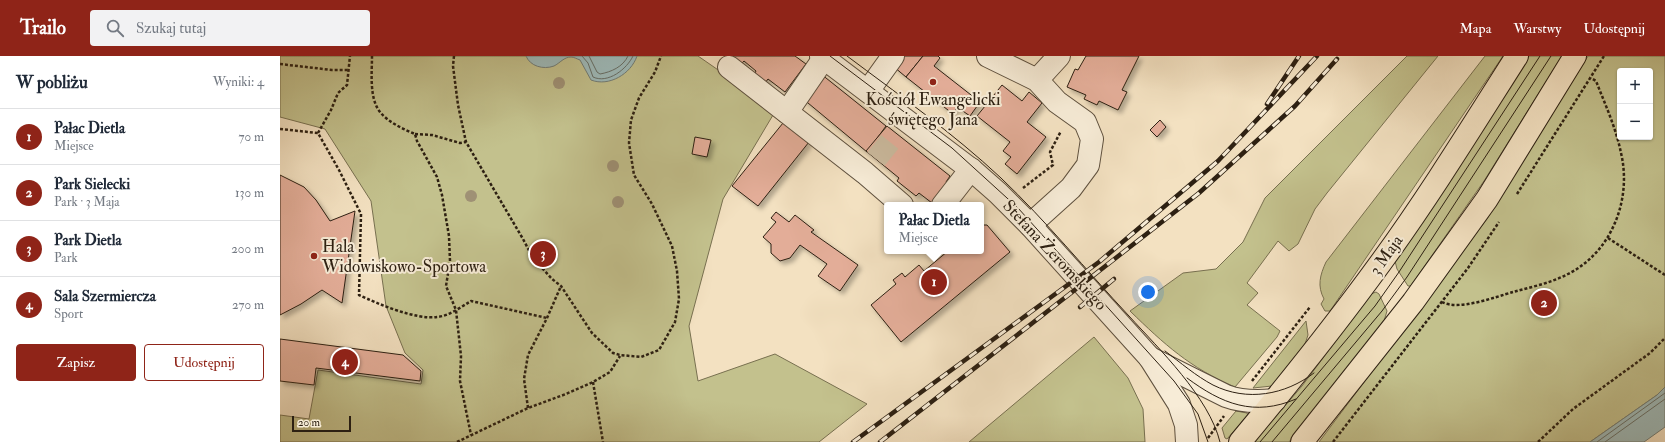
<!DOCTYPE html>
<html lang="pl">
<head>
<meta charset="utf-8">
<style>
	:root { --surface:#fff; --page:#f2f2f3; --text:#1f2937; --muted:#747a83; --line:#e0e1e3; --accent:#8f2418 }
	body { margin:0; font-family:"IM FELL Double Pica",serif; background:var(--page); color:var(--text) }
	.controls { position:absolute; right:12px; top:12px; display:grid; overflow:hidden; border-radius:4px; box-shadow:0 1px 3px #0004 }
	.controls button { width:36px; height:36px; display:grid; place-items:center; padding:0; border:0; border-bottom:1px solid var(--line); background:var(--surface); color:var(--text); font:20px sans-serif }
	.scale { position:absolute; left:12px; bottom:10px; width:59px; box-sizing:border-box; padding-left:4px; border:2px solid #2d2012; border-top:0; font-size:11px; line-height:14px; white-space:nowrap; color:#2d2012; -webkit-text-stroke:3px #f7ecd7; paint-order:stroke }
	.you { position:absolute; left:868px; top:236px; width:14px; height:14px; margin:-10px; border:3px solid #fff; border-radius:50%; background:#1a73e8; box-shadow:0 0 0 6px #1a73e833 }
	.badge { display:grid; place-items:center; width:26px; height:26px; border-radius:50%; background:var(--accent); color:#fff; font-size:13px; font-weight:700 }
	.pin { position:absolute; translate:-50% -50%; border:2px solid #fff; box-shadow:0 1px 4px #0006 }
	.popup { position:absolute; left:604px; top:146px; width:100px; height:52px; box-sizing:border-box; display:grid; place-content:center; border-radius:4px; background:var(--surface); filter:drop-shadow(0 1px 3px #0005); font-size:13px; white-space:nowrap; color:var(--muted) }
	.popup b { font-size:15px; color:var(--text) }
	.popup::after { content:''; position:absolute; left:50%; top:100%; margin-left:-8px; border:8px solid transparent; border-top-color:var(--surface) }
	.list { margin:0; padding:0; list-style:none }
	h2 { display:flex; justify-content:space-between; align-items:center; height:52px; margin:0; padding:0 16px; font-size:17px }
	h2 small { font-size:13px; font-weight:400; color:var(--muted) }
	.list li { display:grid; grid-template-columns:26px 1fr auto; gap:12px; align-items:center; box-sizing:border-box; height:56px; padding:0 16px; border-top:1px solid var(--line) }
	.list b { display:block; font-size:15px; white-space:nowrap }
	.list p { margin:0; font-size:13px; white-space:nowrap; color:var(--muted) }
	.list em { font-size:13px; font-style:normal; color:var(--muted) }
	.actions { display:flex; gap:8px; padding:12px 16px }
	.actions a { flex:1; padding:9px 0; border:1px solid var(--accent); border-radius:4px; text-align:center; font-size:14px; color:var(--accent) }
	.actions .main { background:var(--accent); color:#fff }
	.icon { flex:none; width:22px; height:22px; fill:none; stroke:currentColor; stroke-width:2; stroke-linecap:round; stroke-linejoin:round }
	.map { position:relative; flex:none; width:1385px; height:386px; overflow:hidden }
	header { display:flex; align-items:center; gap:24px; box-sizing:border-box; height:56px; padding:0 20px; background:var(--accent); color:#fff }
	header strong { font-size:19px }
	nav { display:flex; gap:22px; margin-inline-start:auto; font-size:14px }
	.search { width:280px; height:36px; background:var(--page); display:flex; align-items:center; gap:10px; box-sizing:border-box; padding:0 14px; border-radius:4px; color:var(--muted); font-size:15px }
	main { display:flex }
	aside { flex:1; background:var(--surface) }
	.map>svg:first-child { display:block }
	.green { fill:#c3c18d; stroke:#787050; fill-rule:evenodd }
	.water { fill:#9ebbbb; stroke:#717d77 }
	.lines { fill:none; stroke-linecap:round; stroke-linejoin:round }
	.shore { stroke:#666e66; stroke-width:1 }
	.building { fill:#e3ad98; stroke:#2d2012; filter:url(#shadow) }
	.minor-tunnel { stroke:#cbba9e; stroke-width:22; stroke-dasharray:22 11; stroke-linecap:butt }
	.minor-casing { stroke:#5e503e; stroke-width:24 }
	.major-casing { stroke:#2d2012; stroke-width:24 }
	.path { stroke:#2d2012; stroke-width:2.5; stroke-dasharray:3 2; stroke-linecap:butt }
	.minor { stroke:#f7ecd7; stroke-width:22 }
	.major { stroke:#f3e1c1; stroke-width:22 }
	.tram { stroke:#2d2012; stroke-width:1 }
	.rail-casing { stroke:#2d2012; stroke-width:4.5 }
	.rail { stroke:#f7ecd7; stroke-width:3; stroke-dasharray:9; stroke-linecap:butt }
	.tree { fill:#9f9175 }
	.poi-dot { fill:#8f2418; stroke:#f7ecd7; stroke-width:1.5 }
	.labels { text-anchor:middle; dominant-baseline:central; stroke-width:4; stroke-linejoin:round; paint-order:stroke }
	.poi-label { font-size:17px; fill:#2d2012; stroke:#f7ecd7 }
	.street-label { font-size:17px; fill:#2d2012; stroke:#f7ecd7 }
</style>
</head>
<body>
<header>
<strong>Trailo</strong>
<div class="search"><svg class="icon" aria-label="search" viewBox="0 0 24 24"><circle cx="10" cy="10" r="6"/><path d="M15 15l6 6"/></svg>Szukaj tutaj</div>
<nav><a>Mapa</a><a>Warstwy</a><a>Udostępnij</a></nav>
</header>
<main>
<aside>
<h2>W pobliżu<small>Wyniki: 4</small></h2>
<ul class="list">
<li><span class="badge">1</span><div><b>Pałac Dietla</b><p>Miejsce</p></div><em>70 m</em></li>
<li><span class="badge">2</span><div><b>Park Sielecki</b><p>Park · 3 Maja</p></div><em>130 m</em></li>
<li><span class="badge">3</span><div><b>Park Dietla</b><p>Park</p></div><em>200 m</em></li>
<li><span class="badge">4</span><div><b>Sala Szermiercza</b><p>Sport</p></div><em>270 m</em></li>
</ul>
<div class="actions"><a class="main">Zapisz</a><a>Udostępnij</a></div>
</aside>
<div class="map">
<svg width="1385" height="386" viewBox="0 0 1385 386">
	<defs>
		<filter id="shadow"><feDropShadow dx="3.5" dy="3.5" stdDeviation="2" flood-color="#0004"/></filter>
	</defs>
	<rect width="100%" height="100%" fill="#f3e1c1"/>
	<filter id="stains"><feTurbulence type="fractalNoise" baseFrequency=".005" numOctaves="4"/><feColorMatrix values="0 0 0 0 .2 0 0 0 0 .09 0 0 0 0 .02 0 0 0 .5 -.17"/></filter>
	<radialGradient id="worn" r=".72"><stop offset=".6" stop-color="#630" stop-opacity="0"/><stop offset="1" stop-color="#630" stop-opacity=".3"/></radialGradient>
	<g class="green">
		<polygon points="0,0 418,0 496,54 443,143 409,270 418,325 495,298 587,348 539,386 0,386 0,359 29,363 38,314 141,328 143,314 125,297 106,250 91,145 45,73 0,61"/>
		<path d="M1127,0H1158L1047,137L1035,153L1018,188L1009,195L998,185L967,227L978,237L967,249L1000,275L997,281L955,331C910,312 884,288 850,255L903,217L936,213L963,186L985,142Z"/>
		<path d="M1205,0H1223L1050,255H1045L1041,248L1044,243C1037,230 1040,219 1046,206Z"/>
		<polygon points="1249,0 1282,0 1204,125 1132,228 1131,230 1128,230 1117,213 1115,205"/>
		<path d="M1308,0H1385V331L1377,339L1310,386H1039L1207,163ZM1340,15H1370V81H1340Z"/>
		<polygon points="1096,236 1099,238 1107,255 1104,265 1009,386 974,386 1022,330 1091,238"/>
		<polygon points="1026,265 1028,279 1025,288 992,330 973,332"/>
		<polygon points="814,281 848,322 863,353 865,386 689,386"/>
		<polygon points="956,355 967,357 968,359 947,383 945,382 942,372"/>
	</g>
	<g class="water">
		<path d="M246,0H357C351,18 329,31 311,24L300,4C297,3 294,1 291,1C284,1 280,7 274,10C263,14 250,10 246,0Z"/>
		<polygon points="1385,331 1385,371 1364,386 1310,386 1377,339"/>
	</g>
	<g class="lines">
		<g class="shore">
			<path d="M302,0L308,7L313,21C328,28 347,13 353,0"/>
			<path d="M309,0L317,16L320,18C331,16 343,11 348,0"/>
			<polyline points="1317,386 1385,337"/>
			<polyline points="1325,386 1385,343"/>
		</g>
	</g>
	<g class="building">
		<polygon points="449,0 515,0 526,8 505,36 488,23 485,27 474,19 476,15 464,5 460,9"/>
		<polygon points="622,0 643,0 626,21 614,11"/>
		<polygon points="643,0 658,0 660,2 654,10 700,46 690,60 677,51 673,58 626,21"/>
		<polygon points="806,0 859,0 842,34 847,36 838,54 819,45 817,49 804,43 806,39 787,31 795,13 798,14"/>
		<polygon points="541,18 606,70 587,96 522,42"/>
		<polygon points="722,29 742,45 749,36 762,47 747,66 766,81 737,118 725,108 731,101 723,95 730,86 697,60"/>
		<polygon points="880,64 886,71 877,81 870,74"/>
		<polygon points="503,67 529,86 478,150 452,130"/>
		<polygon points="607,70 670,120 666,126 668,127 652,147 639,137 636,140 617,125 619,122 586,95"/>
		<polygon points="415,81 431,84 427,101 412,98"/>
		<polygon points="0,119 24,131 36,144 50,165 75,155 62,247 42,234 21,248 0,259"/>
		<polygon points="496,156 509,166 515,159 534,174 531,176 578,209 560,235 538,220 547,208 520,189 510,202 500,205 491,197 491,188 483,181 496,166 491,162"/>
		<polygon points="701,169 707,169 730,196 621,286 591,249 616,228 613,224 622,217 625,221 639,209 644,215 668,195 701,195"/>
		<polygon points="0,283 123,299 141,315 140,325 36,312 34,329 0,325"/>
	</g>
	<g class="lines">
		<polyline class="minor-tunnel" points="596,103 616,78"/>
		<g class="minor-casing">
			<g id="minor">
				<polyline points="541,0 693,115 718,137 750,169 870,302 899,348 906,369 907,386"/>
				<polyline points="708,0 757,24 777,46 805,66 812,83 808,109 791,132 750,169"/>
				<polyline points="449,11 585,117 622,149"/>
				<polyline points="757,24 779,0"/>
				<polyline points="588,35 613,0"/>
				<polyline points="507,56 544,2"/>
				<polyline points="663,149 691,113"/>
				<path d="M870,302L946,340C962,346 978,346 995,344"/>
			</g>
		</g>
		<g class="major-casing">
			<g id="major">
				<path d="M960,386C1009,327 1057,267 1102,205C1150,139 1193,69 1237,0"/>
				<polyline points="1022,386 1133,246 1207,143 1295,0"/>
			</g>
		</g>
		<g class="path">
			<path d="M92,0C92,17 89,42 100,56C108,66 123,73 135,78L137,85L157,121L162,139L169,180L170,205L166,230L176,254L181,300L180,325L191,379"/>
			<polyline points="174,0 173,10 178,49 186,86 243,183 253,202 272,223 281,230 312,277 333,297 340,299 361,301 379,294 395,266 399,243 397,215 392,190 372,148 354,119 349,87 351,64 359,42 375,16 381,0"/>
			<polyline points="0,8 52,14 69,14"/>
			<path d="M0,73L38,77L59,114L81,158L79,239C98,248 136,264 157,261C169,260 181,251 191,245L267,262"/>
			<polyline points="38,77 51,54 58,37 67,29 70,0"/>
			<polyline points="135,78 152,79 180,87 186,86"/>
			<polyline points="743,132 773,109 770,96 781,75"/>
			<polyline points="1237,138 1324,0"/>
			<polyline points="1328,182 1385,219"/>
			<path d="M1162,246C1179,255 1215,241 1233,236C1251,231 1271,227 1288,218C1332,196 1352,143 1341,97C1336,72 1325,48 1316,25L1311,22"/>
			<polyline points="972,325 1030,251"/>
			<polyline points="313,326 323,386"/>
			<polyline points="248,352 244,323 248,299 267,262 281,230"/>
			<polyline points="928,382 944,360"/>
			<polyline points="177,386 248,352 286,338 313,326 330,316 340,300"/>
			<polyline points="1053,386 1188,212 1219,166"/>
			<polyline points="1258,386 1293,353 1370,297 1385,282"/>
		</g>
		<use href="#minor" class="minor"/>
		<use href="#major" class="major"/>
		<g class="tram">
			<polyline points="550,0 672,92 738,152 894,325 918,358 928,386"/>
			<path d="M567,0C619,39 673,77 721,122C766,165 806,214 849,260C879,293 929,341 940,386"/>
			<path d="M885,295C901,307 916,320 933,329C967,346 1005,339 1034,317"/>
			<path d="M907,322C942,348 974,361 1016,343"/>
			<polyline points="980,386 1095,250 1119,216 1260,0"/>
			<polyline points="992,386 1102,255 1127,221 1271,0"/>
		</g>
		<g class="rail-casing">
			<g id="rail">
				<polyline points="987,48 1019,0"/>
				<polyline points="800,251 834,223"/>
				<polyline points="573,386 819,206 938,105 1037,0"/>
				<polyline points="600,386 919,137 1015,50 1057,3"/>
			</g>
		</g>
		<use href="#rail" class="rail"/>
	</g>
	<g class="tree">
		<circle cx="279" cy="27" r="6"/>
		<circle cx="333" cy="110" r="6"/>
		<circle cx="191" cy="140" r="6"/>
		<circle cx="338" cy="146" r="6"/>
	</g>
	<g class="poi-dot">
		<circle cx="653" cy="26" r="4"/>
		<circle cx="34" cy="200" r="4"/>
	</g>
	<g class="labels">
		<g class="poi-label">
			<text x="653" y="43">Kościół Ewangelicki<tspan x="653" dy="20">świętego Jana</tspan></text>
			<text x="42" y="190" text-anchor="start">Hala<tspan x="42" dy="20">Widowiskowo-Sportowa</tspan></text>
		</g>
		<g class="street-label">
			<text transform="translate(775 199) rotate(47)">Stefana Żeromskiego</text>
			<text transform="translate(1106 199) rotate(-55)">3 Maja</text>
		</g>
	</g>
	<rect width="100%" height="100%" filter="url(#stains)"/>
	<rect width="100%" height="100%" fill="url(#worn)"/>
</svg>
<div class="controls">
<button>+</button>
<button>−</button>
</div>
<div class="scale">20 m</div>
<div class="you"></div>
<div class="pin badge" style="left:654px;top:226px">1</div>
<div class="popup"><b>Pałac Dietla</b>Miejsce</div>
<div class="pin badge" style="left:1264px;top:247px">2</div>
<div class="pin badge" style="left:263px;top:198px">3</div>
<div class="pin badge" style="left:65px;top:306px">4</div>
</div>
</main>
</body>
</html>
